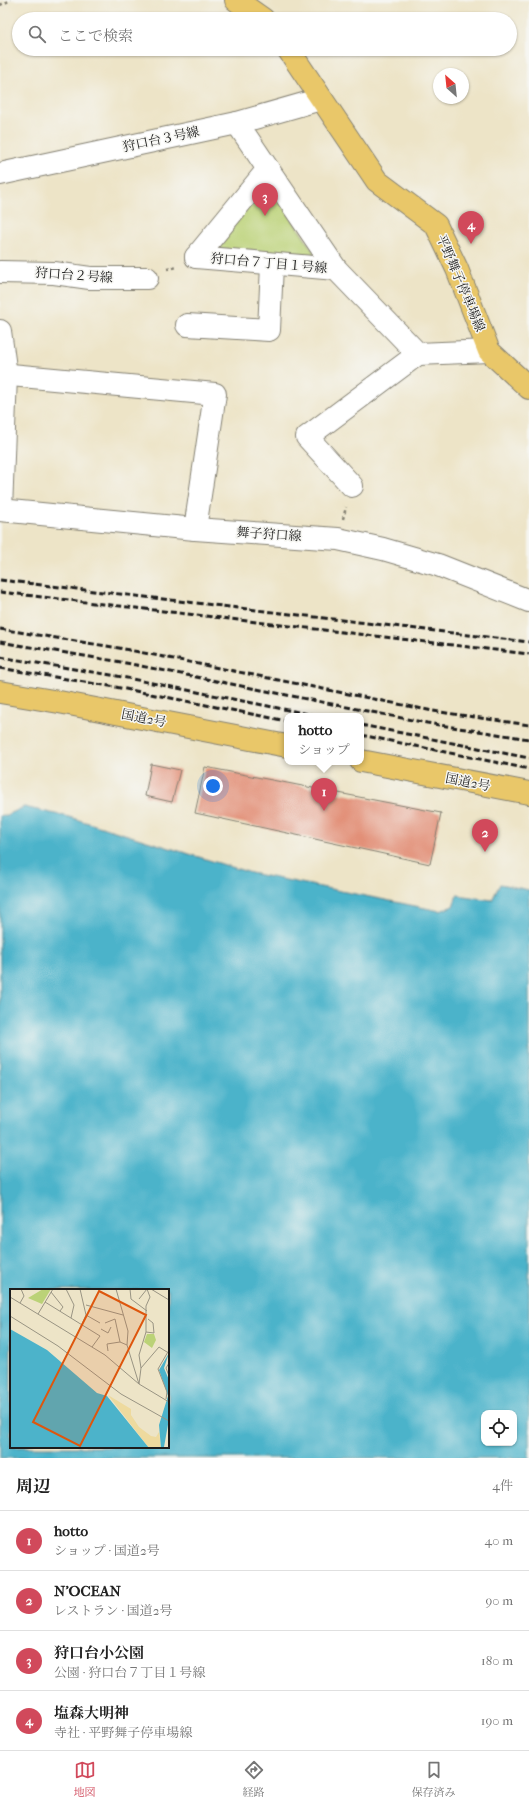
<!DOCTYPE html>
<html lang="ja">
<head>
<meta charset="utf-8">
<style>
	:root { --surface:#fff; --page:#f6f6f6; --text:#222; --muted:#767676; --line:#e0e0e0; --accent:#d1495b }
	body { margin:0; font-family:"IM FELL French Canon","Noto Serif JP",serif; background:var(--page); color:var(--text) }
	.controls { position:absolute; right:12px; bottom:12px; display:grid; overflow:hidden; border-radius:8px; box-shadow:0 1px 3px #0004 }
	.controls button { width:36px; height:36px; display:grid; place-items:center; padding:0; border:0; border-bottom:1px solid var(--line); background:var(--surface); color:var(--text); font:20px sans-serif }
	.compass { position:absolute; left:433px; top:68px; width:36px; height:36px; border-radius:50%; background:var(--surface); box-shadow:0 1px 3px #0004; rotate:333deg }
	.you { position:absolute; left:213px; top:786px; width:14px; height:14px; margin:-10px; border:3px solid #fff; border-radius:50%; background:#1a73e8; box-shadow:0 0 0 6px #1a73e833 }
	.badge { display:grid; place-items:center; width:26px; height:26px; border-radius:50%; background:var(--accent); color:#fff; font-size:13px; font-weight:700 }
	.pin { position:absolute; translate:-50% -33px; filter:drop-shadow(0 1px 2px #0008) }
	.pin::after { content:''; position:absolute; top:21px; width:14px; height:12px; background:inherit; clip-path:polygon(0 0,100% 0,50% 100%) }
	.popup { position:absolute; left:284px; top:713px; width:80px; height:52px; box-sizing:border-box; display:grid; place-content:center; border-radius:8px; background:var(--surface); filter:drop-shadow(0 1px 3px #0005); font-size:13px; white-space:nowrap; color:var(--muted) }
	.popup b { font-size:15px; color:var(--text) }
	.popup::after { content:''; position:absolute; left:50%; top:100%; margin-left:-8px; border:8px solid transparent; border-top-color:var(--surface) }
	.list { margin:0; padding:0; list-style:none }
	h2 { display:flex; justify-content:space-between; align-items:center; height:52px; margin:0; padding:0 16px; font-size:17px }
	h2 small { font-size:13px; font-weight:400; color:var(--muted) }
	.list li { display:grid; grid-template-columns:26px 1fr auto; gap:12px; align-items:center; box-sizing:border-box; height:60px; padding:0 16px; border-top:1px solid var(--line) }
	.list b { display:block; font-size:15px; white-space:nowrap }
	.list p { margin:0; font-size:13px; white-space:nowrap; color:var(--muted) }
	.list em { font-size:13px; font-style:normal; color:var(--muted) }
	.icon { flex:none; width:22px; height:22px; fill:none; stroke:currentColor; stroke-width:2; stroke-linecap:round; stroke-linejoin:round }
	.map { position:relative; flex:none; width:529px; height:1458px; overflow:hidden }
	.search { position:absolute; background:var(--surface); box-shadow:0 1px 3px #0004; left:12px; right:12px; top:12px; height:44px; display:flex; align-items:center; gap:10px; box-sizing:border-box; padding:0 14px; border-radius:22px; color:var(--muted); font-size:15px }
	.sheet { height:292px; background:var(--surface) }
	nav { display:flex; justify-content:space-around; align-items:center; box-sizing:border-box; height:56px; border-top:1px solid var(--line); background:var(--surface); font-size:11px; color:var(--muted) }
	nav a { display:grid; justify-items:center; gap:2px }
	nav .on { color:var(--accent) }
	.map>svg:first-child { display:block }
	.green { fill:#bbd277; stroke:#6c774a }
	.water { fill:#4cb3ca; stroke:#346873; fill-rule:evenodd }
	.building { fill:#e28f77 }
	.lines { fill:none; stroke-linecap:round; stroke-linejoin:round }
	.minor-casing { stroke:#848072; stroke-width:24 }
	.major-casing { stroke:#848072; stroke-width:24 }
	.highway-casing { stroke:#848072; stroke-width:24 }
	.path { stroke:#848072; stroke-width:2.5; stroke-dasharray:3 3; stroke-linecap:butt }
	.minor { stroke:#fff; stroke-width:22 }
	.major { stroke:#e9c769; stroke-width:22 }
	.highway { stroke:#e9c769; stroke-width:22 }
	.rail { stroke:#1c1c1c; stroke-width:3; stroke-dasharray:6 3; stroke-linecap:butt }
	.labels { text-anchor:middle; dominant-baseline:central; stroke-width:3; stroke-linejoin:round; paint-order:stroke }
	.street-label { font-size:13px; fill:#1c1c1c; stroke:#f6f6f2 }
	.inset-road { fill:none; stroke:#999483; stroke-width:1 }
	.view { fill:#de560d; fill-opacity:0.15; stroke:#de560d; stroke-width:2 }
	.inset-edge { fill:none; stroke:#1c1c1c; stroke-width:2 }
</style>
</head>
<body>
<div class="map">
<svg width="529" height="1458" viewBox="0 0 529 1458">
	<rect width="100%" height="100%" fill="#f6f6f2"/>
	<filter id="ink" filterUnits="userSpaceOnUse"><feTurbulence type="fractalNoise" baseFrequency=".025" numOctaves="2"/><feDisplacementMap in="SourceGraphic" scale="8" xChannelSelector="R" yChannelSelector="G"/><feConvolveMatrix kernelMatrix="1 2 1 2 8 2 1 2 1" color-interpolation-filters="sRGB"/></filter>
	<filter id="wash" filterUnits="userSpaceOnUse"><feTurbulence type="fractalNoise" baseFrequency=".012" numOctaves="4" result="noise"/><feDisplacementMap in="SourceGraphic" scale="16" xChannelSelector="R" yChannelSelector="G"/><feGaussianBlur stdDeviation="0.9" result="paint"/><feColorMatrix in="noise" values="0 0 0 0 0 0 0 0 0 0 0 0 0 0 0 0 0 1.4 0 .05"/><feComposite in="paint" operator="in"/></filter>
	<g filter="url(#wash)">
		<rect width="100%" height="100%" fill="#ede4c7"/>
		<polygon class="green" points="268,183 315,254 211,250"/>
		<path class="water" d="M24,807L69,817L251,873L440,911L453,906L457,895L492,900L500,884L529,890V1458H0V815L5,816ZM11,1290H168V1447H11ZM484,1413H514V1443H484Z"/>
		<g id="blocks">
			<g class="building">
				<polygon points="151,764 180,770 172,802 145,796"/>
				<polygon points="205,767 441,813 430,864 195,813"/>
			</g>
		</g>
	</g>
	<g filter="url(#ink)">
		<use href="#blocks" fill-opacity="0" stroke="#848072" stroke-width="1"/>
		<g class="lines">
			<g class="minor-casing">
				<g id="minor">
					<polyline points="237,123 268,169"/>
					<polyline points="0,174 237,123 321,99"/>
					<polyline points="196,257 268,169 336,269 418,354 489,351"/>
					<polyline points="196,257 336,269"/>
					<polyline points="0,272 54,273 90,278 147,278"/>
					<polyline points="187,325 269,330 272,265"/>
					<polyline points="0,331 6,375 1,510"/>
					<polyline points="0,374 215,394 195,529"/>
					<polyline points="352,486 307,437 418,354"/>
					<polyline points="0,510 195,529 338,539 383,549 438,565 529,601"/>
				</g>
			</g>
			<g class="major-casing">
				<g id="major">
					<polyline points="236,0 263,19"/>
					<polyline points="288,49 377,181 436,225 457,269 489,351 529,388"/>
				</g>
			</g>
			<g class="highway-casing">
				<g id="highway">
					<polyline points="0,692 59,702 287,746"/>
					<polyline points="361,761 529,793"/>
				</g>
			</g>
			<g class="path">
				<polyline points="0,5 11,0"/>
				<polyline points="167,269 178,267"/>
				<polyline points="343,519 346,507"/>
			</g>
			<use href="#minor" class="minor"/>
			<use href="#major" class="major"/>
			<use href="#highway" class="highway"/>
			<g class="rail">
				<polyline points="0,580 529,642"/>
				<polyline points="0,592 529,654"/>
				<polyline points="0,629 119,648 433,711 529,725"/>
				<polyline points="0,642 121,662 427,723 529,739"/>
				<polyline points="0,657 117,676 318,716"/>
				<polyline points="0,668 115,687 287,721"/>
				<polyline points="361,725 529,758"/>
				<polyline points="361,735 529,769"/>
			</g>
		</g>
	</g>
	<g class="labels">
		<g class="street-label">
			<text transform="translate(161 139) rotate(-12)">狩口台３号線</text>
			<text transform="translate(269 263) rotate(5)">狩口台７丁目１号線</text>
			<text transform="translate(74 275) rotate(4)">狩口台２号線</text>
			<text transform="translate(461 283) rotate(67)">平野舞子停車場線</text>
			<text transform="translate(269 534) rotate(4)">舞子狩口線</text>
			<text transform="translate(144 718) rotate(11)">国道2号</text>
			<text transform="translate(468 782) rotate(11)">国道2号</text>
		</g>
	</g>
	<g transform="translate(10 1289)">
		<rect width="159" height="159" fill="#ede4c7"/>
		<path d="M33,0H41L32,15L18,9ZM137,45H144L146,51L142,59L134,53Z" fill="#bbd277"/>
		<path d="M98,106L121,120V126L129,138L141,147L146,148L149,143L151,159H139Z" fill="#eeda9e"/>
		<path d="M0,40L37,61L87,104L97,107L139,159H0ZM159,64L154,79L159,91V130L154,158L151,159L149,136L158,107L149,81Z" fill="#4cb3ca"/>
		<path class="inset-road" d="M56,0L64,16L61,29M106,0L118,42L117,56L129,95L159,113M120,0L121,10L137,22M141,0L159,11M41,3L53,18L50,22M0,8L95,66L129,95L131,79L129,66L136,43V17L140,8L137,0M129,10L137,0M35,13L90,47L82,58M10,14L14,7L11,0M76,16L113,26M28,25L43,0M76,26L90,34M0,27L48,57L111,105L159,132M95,34L105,30L110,53L117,56M91,40L98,44L101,38M136,43L144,44L143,34L138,30M66,48L76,26L70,0M98,62L97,55L110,53M159,74L156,79L159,87M131,79L149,58L157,63M156,110L157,103L148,80L159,61"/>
		<path class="view" d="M89,2L136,26L70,157L23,133Z"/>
		<rect width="159" height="159" class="inset-edge"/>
	</g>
</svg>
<div class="controls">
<button><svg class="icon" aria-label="locate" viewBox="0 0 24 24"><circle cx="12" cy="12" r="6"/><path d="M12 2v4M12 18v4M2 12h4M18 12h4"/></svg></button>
</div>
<svg class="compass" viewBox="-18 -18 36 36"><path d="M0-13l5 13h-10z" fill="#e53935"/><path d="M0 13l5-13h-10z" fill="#767676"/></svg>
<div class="you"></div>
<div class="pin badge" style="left:324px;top:811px">1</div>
<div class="popup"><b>hotto</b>ショップ</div>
<div class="pin badge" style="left:485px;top:852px">2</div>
<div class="pin badge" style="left:265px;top:216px">3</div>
<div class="pin badge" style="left:471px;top:244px">4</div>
<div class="search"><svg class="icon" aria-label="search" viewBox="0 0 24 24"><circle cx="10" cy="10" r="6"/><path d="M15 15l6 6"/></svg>ここで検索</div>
</div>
<section class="sheet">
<h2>周辺<small>4件</small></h2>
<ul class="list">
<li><span class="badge">1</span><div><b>hotto</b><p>ショップ · 国道2号</p></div><em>40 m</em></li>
<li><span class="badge">2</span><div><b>N'OCEAN</b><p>レストラン · 国道2号</p></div><em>90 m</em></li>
<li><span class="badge">3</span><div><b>狩口台小公園</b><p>公園 · 狩口台７丁目１号線</p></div><em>180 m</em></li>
<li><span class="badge">4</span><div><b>塩森大明神</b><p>寺社 · 平野舞子停車場線</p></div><em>190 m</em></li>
</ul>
</section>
<nav>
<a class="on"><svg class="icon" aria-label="map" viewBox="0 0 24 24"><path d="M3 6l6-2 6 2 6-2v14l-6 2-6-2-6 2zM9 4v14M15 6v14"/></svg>地図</a>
<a><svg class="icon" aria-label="directions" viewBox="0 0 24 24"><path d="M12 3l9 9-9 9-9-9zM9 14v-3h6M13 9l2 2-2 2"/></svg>経路</a>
<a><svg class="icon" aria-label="saved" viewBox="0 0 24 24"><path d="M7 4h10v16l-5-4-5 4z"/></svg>保存済み</a>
</nav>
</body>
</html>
